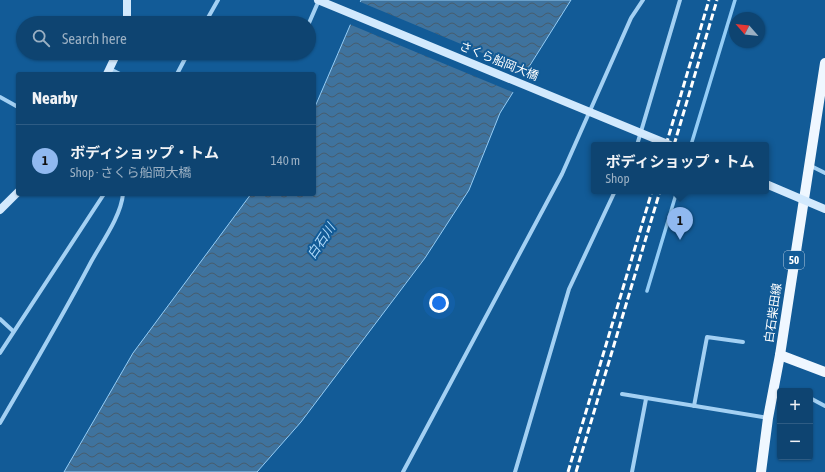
<!DOCTYPE html>
<html lang="en">
<head>
<meta charset="utf-8">
<style>
	:root { --surface:#0e4471; --page:#174b76; --text:#f1f3f6; --muted:#9bb0c3; --line:#2e5c84; --accent:#90b9f0 }
	body { margin:0; font-family:"Asap Condensed","Noto Sans JP",sans-serif; background:var(--page); color:var(--text) }
	.controls { position:absolute; right:12px; bottom:12px; display:grid; overflow:hidden; border-radius:4px; box-shadow:0 1px 3px #0004 }
	.controls button { width:36px; height:36px; display:grid; place-items:center; padding:0; border:0; border-bottom:1px solid var(--line); background:var(--surface); color:var(--text); font:20px sans-serif }
	.compass { position:absolute; left:729px; top:12px; width:36px; height:36px; border-radius:50%; background:var(--surface); box-shadow:0 1px 3px #0004; rotate:298deg }
	.you { position:absolute; left:439px; top:303px; width:14px; height:14px; margin:-10px; border:3px solid #fff; border-radius:50%; background:#1a73e8; box-shadow:0 0 0 6px #1a73e833 }
	.badge { display:grid; place-items:center; width:26px; height:26px; border-radius:50%; background:var(--accent); color:#111; font-size:13px; font-weight:700 }
	.pin { position:absolute; translate:-50% -33px; filter:drop-shadow(0 1px 2px #0008) }
	.pin::after { content:''; position:absolute; top:21px; width:14px; height:12px; background:inherit; clip-path:polygon(0 0,100% 0,50% 100%) }
	.popup { position:absolute; left:591px; top:142px; width:178px; height:52px; box-sizing:border-box; display:grid; place-content:center; border-radius:4px; background:var(--surface); filter:drop-shadow(0 1px 3px #0005); font-size:13px; white-space:nowrap; color:var(--muted) }
	.popup b { font-size:15px; color:var(--text) }
	.popup::after { content:''; position:absolute; left:50%; top:100%; margin-left:-8px; border:8px solid transparent; border-top-color:var(--surface) }
	.list { margin:0; padding:0; list-style:none }
	h2 { display:flex; justify-content:space-between; align-items:center; height:52px; margin:0; padding:0 16px; font-size:17px }
	h2 small { font-size:13px; font-weight:400; color:var(--muted) }
	.list li { display:grid; grid-template-columns:26px 1fr auto; gap:12px; align-items:center; box-sizing:border-box; height:72px; padding:0 16px; border-top:1px solid var(--line) }
	.list b { display:block; font-size:15px; white-space:nowrap }
	.list p { margin:0; font-size:13px; white-space:nowrap; color:var(--muted) }
	.list em { font-size:13px; font-style:normal; color:var(--muted) }
	.icon { flex:none; width:22px; height:22px; fill:none; stroke:currentColor; stroke-width:2; stroke-linecap:round; stroke-linejoin:round }
	.map { position:relative; flex:none; width:825px; height:472px; overflow:hidden }
	.search { position:absolute; background:var(--surface); box-shadow:0 1px 3px #0004; left:16px; top:16px; width:300px; height:44px; display:flex; align-items:center; gap:10px; box-sizing:border-box; padding:0 14px; border-radius:22px; color:var(--muted); font-size:15px }
	.panel { position:absolute; background:var(--surface); box-shadow:0 1px 3px #0004; left:16px; top:72px; width:300px; height:124px; border-radius:4px }
	.map>svg:first-child { display:block }
	.water { fill:url(#water-waves); stroke:#95cdf6 }
	.pier { fill:#125b97 }
	.lines { fill:none; stroke-linecap:round; stroke-linejoin:round }
	.stream { stroke:#95cdf6; stroke-width:3.5 }
	.street { stroke:#a3d0f3; stroke-width:4 }
	.secondary { stroke:#d2e9fd; stroke-width:8 }
	.primary { stroke:#eff7ff; stroke-width:10 }
	.rail { stroke:#fff; stroke-width:3; stroke-dasharray:7 3; stroke-linecap:butt }
	.secondary-bridge { stroke:#d2e9fd; stroke-width:8 }
	.labels { text-anchor:middle; dominant-baseline:central; stroke-width:4; stroke-linejoin:round; paint-order:stroke }
	.shield { fill:#125b97; stroke:#b8cee0; stroke-width:1 }
	.shield-label { font-size:11px; font-weight:bold; fill:#fff }
	.street-label { font-size:12px; fill:#fff; stroke:#125b97 }
	.water-label { font-size:13px; font-style:italic; fill:#afdafa; stroke:#125b97 }
</style>
</head>
<body>
<div class="map">
<svg width="825" height="472" viewBox="0 0 825 472">
	<defs>
		<pattern id="water-waves" width="16" height="10" patternUnits="userSpaceOnUse"><rect width="16" height="10" fill="#3f739e"/><path d="M0 5q4-4 8 0t8 0" fill="none" stroke="#475c6d"/></pattern>
	</defs>
	<rect width="100%" height="100%" fill="#125b97"/>
	<polygon class="water" points="361,0 571,0 500,113 469,190 425,258 301,422 257,472 64,472 133,353 251,194 314,194 314,109"/>
	<polygon class="pier" points="358,1 528,72 515,93 411,50 349,24"/>
	<g class="lines">
		<g class="stream">
			<polyline points="691,145 735,0"/>
			<polyline points="647,291 677,191"/>
		</g>
		<g class="street">
			<polyline points="205,23 218,0"/>
			<polyline points="309,23 319,0"/>
			<polyline points="110,69 120,74"/>
			<polyline points="177,74 188,53"/>
			<polyline points="0,97 18,107"/>
			<polyline points="637,145 680,0"/>
			<polyline points="811,166 825,173"/>
			<polyline points="0,319 13,331"/>
			<polyline points="0,353 104,194"/>
			<polyline points="622,394 768,418"/>
			<polyline points="810,398 825,406"/>
			<polyline points="694,406 707,337 743,342"/>
			<path d="M0,423C31,370 62,317 91,262C102,242 121,216 123,194"/>
			<polyline points="403,472 562,174 631,18 643,0"/>
			<polyline points="515,472 569,289 615,191"/>
			<polyline points="632,472 646,399"/>
		</g>
		<g class="secondary">
			<polyline points="127,23 127,0"/>
			<polyline points="107,74 117,53"/>
			<polyline points="0,210 18,192"/>
		</g>
		<g class="primary">
			<polyline points="780,355 825,372"/>
			<polyline points="761,472 768,418 780,355 825,63"/>
		</g>
		<g class="rail">
			<polyline points="666,145 709,0"/>
			<polyline points="674,145 717,0"/>
			<polyline points="568,472 652,191"/>
			<polyline points="576,472 660,191"/>
		</g>
		<g class="secondary-bridge">
			<polyline points="318,0 670,145"/>
			<polyline points="766,184 825,209"/>
		</g>
	</g>
	<g class="labels">
		<rect class="shield" x="784" y="251" width="20" height="18" rx="3"/>
		<g class="shield-label">
			<text x="794" y="260">50</text>
		</g>
		<g class="street-label">
			<text transform="translate(499 61) rotate(22)">さくら船岡大橋</text>
			<text transform="translate(773 313) rotate(-82)">白石柴田線</text>
		</g>
		<g class="water-label">
			<text transform="translate(321 241) rotate(-56)">白石川</text>
		</g>
	</g>
</svg>
<div class="controls">
<button>+</button>
<button>−</button>
</div>
<svg class="compass" viewBox="-18 -18 36 36"><path d="M0-13l5 13h-10z" fill="#e53935"/><path d="M0 13l5-13h-10z" fill="#9bb0c3"/></svg>
<div class="you"></div>
<div class="pin badge" style="left:680px;top:240px">1</div>
<div class="popup"><b>ボディショップ・トム</b>Shop</div>
<div class="search"><svg class="icon" aria-label="search" viewBox="0 0 24 24"><circle cx="10" cy="10" r="6"/><path d="M15 15l6 6"/></svg>Search here</div>
<section class="panel">
<h2>Nearby<small></small></h2>
<ul class="list">
<li><span class="badge">1</span><div><b>ボディショップ・トム</b><p>Shop · さくら船岡大橋</p></div><em>140 m</em></li>
</ul>
</section>
</div>
</body>
</html>
